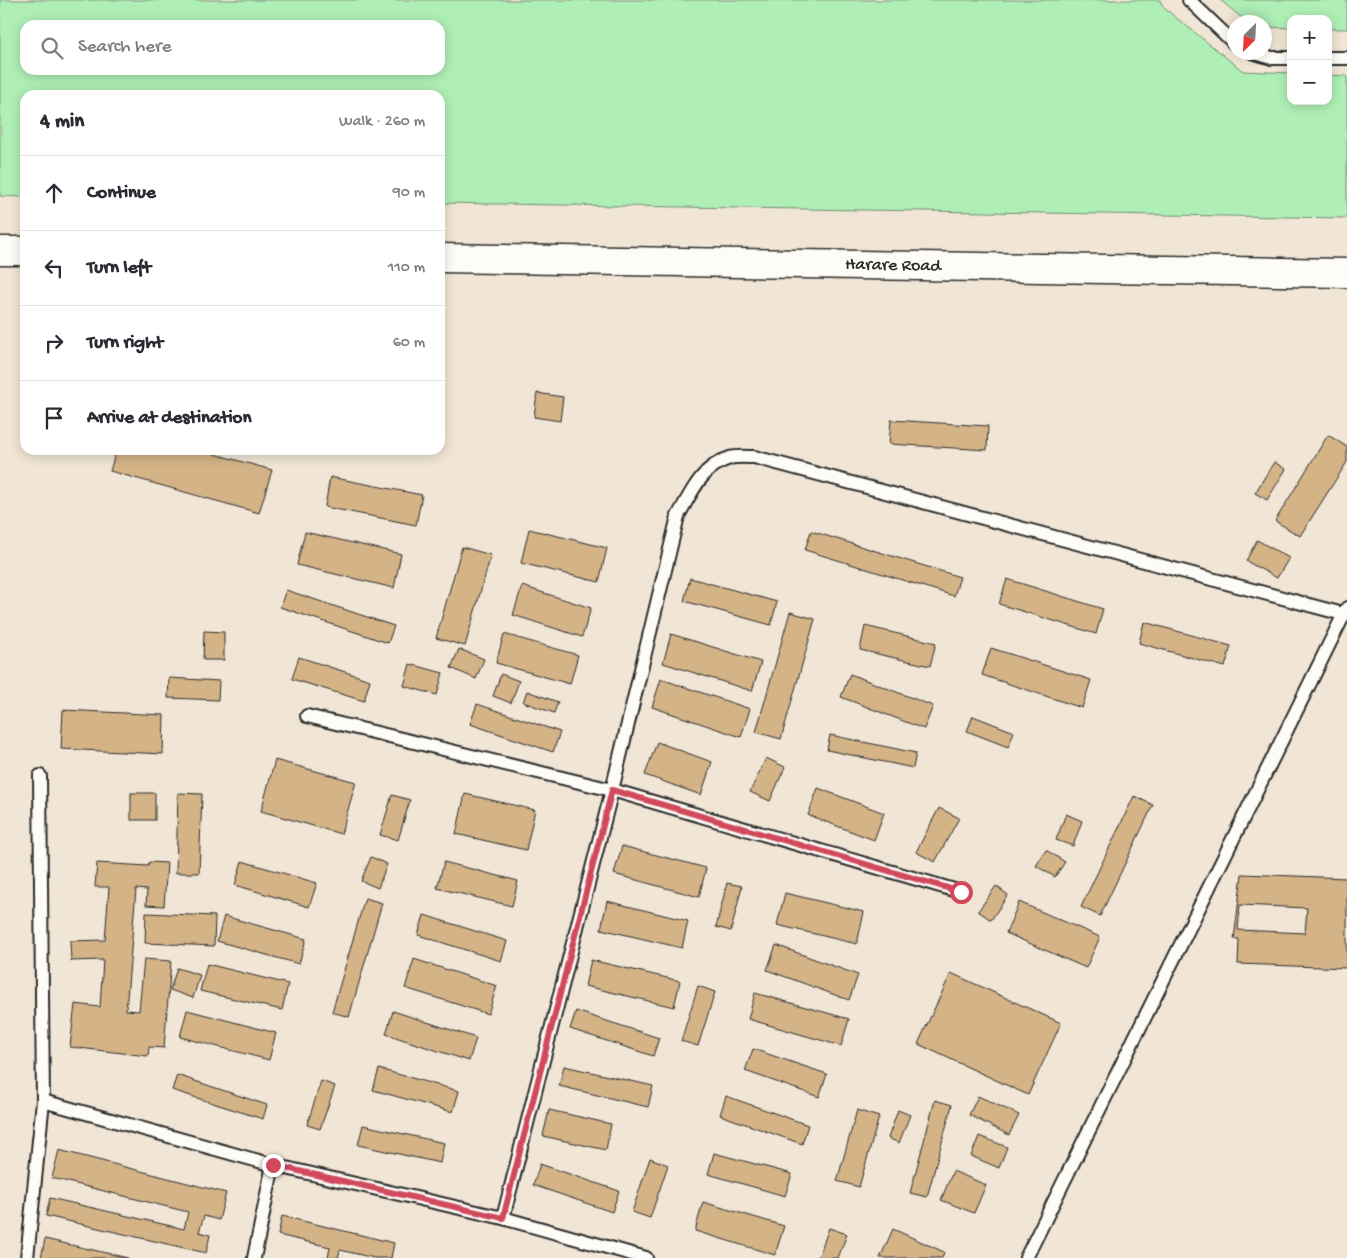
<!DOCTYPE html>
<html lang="en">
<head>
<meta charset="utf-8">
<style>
	:root { --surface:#fff; --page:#f7f7f7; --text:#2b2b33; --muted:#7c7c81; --line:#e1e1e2 }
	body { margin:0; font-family:"Gochi Hand",sans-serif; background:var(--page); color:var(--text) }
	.controls { position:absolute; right:15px; top:15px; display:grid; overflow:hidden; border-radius:10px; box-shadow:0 2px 12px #0003 }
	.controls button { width:45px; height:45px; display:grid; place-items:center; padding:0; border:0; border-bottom:1px solid var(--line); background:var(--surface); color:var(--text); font:25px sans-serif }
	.compass { position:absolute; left:1227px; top:15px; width:45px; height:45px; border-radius:50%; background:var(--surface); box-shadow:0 2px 12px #0003; rotate:204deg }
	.stop { position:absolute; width:15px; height:15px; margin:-11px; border:4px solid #d1495b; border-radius:50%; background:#fff }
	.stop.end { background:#d1495b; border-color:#fff; box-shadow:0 1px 5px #0008 }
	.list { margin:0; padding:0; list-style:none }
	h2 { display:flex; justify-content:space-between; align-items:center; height:65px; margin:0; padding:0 20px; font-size:21px }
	h2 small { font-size:16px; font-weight:400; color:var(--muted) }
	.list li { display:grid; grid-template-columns:32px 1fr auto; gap:15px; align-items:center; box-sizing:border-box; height:75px; padding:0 20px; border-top:1px solid var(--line) }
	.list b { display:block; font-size:19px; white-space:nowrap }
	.list em { font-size:16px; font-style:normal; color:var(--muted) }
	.icon { flex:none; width:28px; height:28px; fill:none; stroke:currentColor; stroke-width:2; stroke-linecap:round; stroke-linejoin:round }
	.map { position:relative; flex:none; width:1347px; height:1258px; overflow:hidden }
	.search { position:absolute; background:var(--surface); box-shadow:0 2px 12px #0003; left:20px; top:20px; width:425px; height:55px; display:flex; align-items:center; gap:12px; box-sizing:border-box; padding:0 18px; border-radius:15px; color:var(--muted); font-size:19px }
	.panel { position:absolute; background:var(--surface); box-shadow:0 2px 12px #0003; left:20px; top:90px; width:425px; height:365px; border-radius:15px }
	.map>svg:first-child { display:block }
	.green { fill:#afefb6; stroke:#6d8d70; fill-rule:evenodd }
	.building { fill:#d4b387; stroke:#2b2b2b; fill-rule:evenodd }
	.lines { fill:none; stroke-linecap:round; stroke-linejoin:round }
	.lane-casing { stroke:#2b2b2b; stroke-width:16 }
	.highway-casing { stroke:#2b2b2b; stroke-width:31 }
	.lane { stroke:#fdfcf7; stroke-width:12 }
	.highway { stroke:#fdfcf7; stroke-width:28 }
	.route { stroke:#d1495b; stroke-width:6 }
	.labels { text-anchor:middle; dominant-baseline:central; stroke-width:4; stroke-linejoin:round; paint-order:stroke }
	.street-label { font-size:18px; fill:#2b2b2b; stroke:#fdfcf7 }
</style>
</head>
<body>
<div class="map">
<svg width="1347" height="1258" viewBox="0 0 1347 1258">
	<rect width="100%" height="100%" fill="#f1e6d5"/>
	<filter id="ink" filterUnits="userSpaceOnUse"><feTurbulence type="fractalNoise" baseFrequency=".02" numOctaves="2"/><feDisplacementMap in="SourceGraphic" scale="10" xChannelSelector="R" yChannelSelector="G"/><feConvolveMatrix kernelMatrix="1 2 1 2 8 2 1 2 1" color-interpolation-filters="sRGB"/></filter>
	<g filter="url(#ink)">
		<g class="green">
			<path d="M0,0H1160L1164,8L1243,71L1291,73V101H1328V75L1347,76V218L440,203V95H25V197L0,196ZM25,25H440V70H25Z"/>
			<polygon points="1220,0 1347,0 1347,29 1328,29 1328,19 1291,19 1291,28 1265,27 1264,22 1247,22"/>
		</g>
		<g class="building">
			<polygon points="537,393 563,397 560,421 534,417"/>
			<polygon points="891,420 988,426 987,450 889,444"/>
			<polygon points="1328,435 1347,447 1347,462 1300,536 1275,521"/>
			<polygon points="116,450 200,450 272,470 259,513 110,471"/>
			<polygon points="1274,462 1286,469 1267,500 1255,493"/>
			<polygon points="330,477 422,495 416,525 325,507"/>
			<polygon points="529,529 607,548 599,582 521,563"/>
			<polygon points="811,531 960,577 954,596 805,550"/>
			<polygon points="305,532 401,554 394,588 297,565"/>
			<polygon points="1257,540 1289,558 1277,578 1246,561"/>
			<polygon points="462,547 491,555 465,646 436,638"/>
			<polygon points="690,578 777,602 771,625 684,601"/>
			<polygon points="1007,579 1103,609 1096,634 999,604"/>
			<polygon points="522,586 591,608 582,637 513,615"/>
			<polygon points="286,590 394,626 388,643 280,607"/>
			<polygon points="790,612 815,619 781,739 756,732"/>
			<polygon points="1144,622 1231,646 1225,667 1139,643"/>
			<polygon points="865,626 936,643 930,666 860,650"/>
			<polygon points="204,631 224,632 224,660 203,660"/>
			<polygon points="504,634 578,655 570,684 496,663"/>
			<polygon points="671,634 761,662 752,691 663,663"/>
			<polygon points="991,648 1091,680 1082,708 982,675"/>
			<polygon points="459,649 484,659 476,679 451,668"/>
			<polygon points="299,657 370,680 364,701 292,679"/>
			<polygon points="410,664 443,673 437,695 404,686"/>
			<polygon points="501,674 519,681 511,703 493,696"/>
			<polygon points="850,674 933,706 924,729 841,697"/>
			<polygon points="169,678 219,681 218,700 168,698"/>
			<polygon points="661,679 750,709 741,737 652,707"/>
			<polygon points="527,691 558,702 554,713 523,702"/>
			<polygon points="477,704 560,732 553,752 470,724"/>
			<polygon points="63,710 164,715 163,754 61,749"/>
			<polygon points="973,716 1014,732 1008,747 967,731"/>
			<polygon points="830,735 916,753 913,768 827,750"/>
			<polygon points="657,742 712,762 701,795 645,775"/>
			<polygon points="766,758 785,767 770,801 750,792"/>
			<polygon points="275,760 356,782 341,834 261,811"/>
			<polygon points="818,788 884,813 874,840 808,815"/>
			<rect x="131" y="793" width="24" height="27"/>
			<polygon points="178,793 202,794 199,873 176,873"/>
			<polygon points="465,794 535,810 526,850 456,834"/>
			<polygon points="392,795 410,800 398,840 380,835"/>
			<polygon points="1134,796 1153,805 1100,916 1081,907"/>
			<polygon points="939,808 959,818 935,862 916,852"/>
			<polygon points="1066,814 1082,821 1073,846 1056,840"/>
			<polygon points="622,846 706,868 699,897 614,874"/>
			<polygon points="1046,850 1065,862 1055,877 1036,866"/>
			<polygon points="371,857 387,864 378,888 361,881"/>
			<polygon points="242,861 317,883 309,907 235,885"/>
			<polygon points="149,862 167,863 164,906 146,905 147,890 136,889 126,1010 139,1011 144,959 171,961 164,1048 149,1047 148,1056 70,1047 75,1004 100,1007 103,960 71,961 70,941 105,940 109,887 95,887 97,863 148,866"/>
			<polygon points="444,862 518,881 512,906 437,888"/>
			<path d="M1242,874L1347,878V968L1238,964L1239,939H1234ZM1240,905L1307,908L1305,933L1238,930Z"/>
			<polygon points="727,883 742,886 731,931 716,927"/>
			<polygon points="996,886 1008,895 991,920 978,911"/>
			<polygon points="785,893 864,912 857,944 777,925"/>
			<polygon points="365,898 382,903 349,1017 332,1012"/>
			<polygon points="607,901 688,921 682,948 601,929"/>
			<polygon points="1019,902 1100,937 1086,968 1006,933"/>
			<polygon points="146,913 215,916 214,946 145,943"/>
			<polygon points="424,915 507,941 501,961 418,935"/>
			<polygon points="224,916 306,939 299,964 217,941"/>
			<polygon points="776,945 858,975 849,1000 767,970"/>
			<polygon points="414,959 497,986 488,1014 405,988"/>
			<polygon points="591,960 680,981 674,1007 585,986"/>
			<polygon points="207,964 288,984 282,1010 200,991"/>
			<polygon points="177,968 200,975 193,998 170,990"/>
			<polygon points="951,973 1061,1023 1028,1095 918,1044"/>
			<polygon points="698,986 715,992 698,1046 681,1041"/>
			<polygon points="755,993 849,1019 841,1046 748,1019"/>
			<polygon points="187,1010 276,1033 269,1060 180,1037"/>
			<polygon points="393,1011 476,1038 469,1061 386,1034"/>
			<polygon points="576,1011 659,1038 653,1056 570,1029"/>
			<polygon points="753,1049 827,1074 819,1097 745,1071"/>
			<polygon points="564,1066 653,1086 648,1107 559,1086"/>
			<polygon points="379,1069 459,1091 453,1112 373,1090"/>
			<polygon points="177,1075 267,1105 263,1119 172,1090"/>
			<polygon points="321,1081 335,1086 320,1129 307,1125"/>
			<polygon points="726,1096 808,1125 802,1144 720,1115"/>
			<polygon points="978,1096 1019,1115 1009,1135 969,1115"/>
			<polygon points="935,1100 952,1105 927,1197 910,1193"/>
			<polygon points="549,1110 611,1124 606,1150 543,1136"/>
			<polygon points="857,1110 879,1117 859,1187 837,1181"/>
			<polygon points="898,1110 910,1115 899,1143 888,1138"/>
			<polygon points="363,1125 444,1143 440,1163 358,1145"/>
			<polygon points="979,1136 1007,1147 999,1168 971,1156"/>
			<polygon points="59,1150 226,1193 219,1220 204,1216 199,1232 210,1235 206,1253 46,1216 50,1198 184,1229 188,1212 52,1178"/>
			<polygon points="714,1153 792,1174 785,1196 708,1174"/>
			<polygon points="650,1158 668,1165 650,1218 632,1212"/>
			<polygon points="540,1164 619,1191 612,1212 533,1185"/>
			<polygon points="953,1171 986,1185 974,1213 941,1200"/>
			<polygon points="703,1202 784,1226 775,1255 695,1231"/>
			<polygon points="282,1216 394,1243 391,1258 374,1258 340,1250 338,1258 328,1258 330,1247 278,1235"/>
			<polygon points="829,1228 847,1234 838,1258 818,1258"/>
			<polygon points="893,1229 944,1252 942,1258 880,1258"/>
			<polygon points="45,1239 128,1258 41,1258"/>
		</g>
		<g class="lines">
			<g class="lane-casing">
				<g id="lane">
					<polyline points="1189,0 1234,43"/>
					<polyline points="1252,52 1272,58 1291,58"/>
					<polyline points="1328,58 1347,58"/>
					<polyline points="307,716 612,790 961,892"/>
					<polyline points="43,1101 273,1165 503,1218 646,1258"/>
					<path d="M503,1218L612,790L678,516C691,493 702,466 730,458C737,456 747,457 754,457L1343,614"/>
					<polyline points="27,1258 43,1101 40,776"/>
					<polyline points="254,1258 273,1165"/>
					<polyline points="1026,1258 1347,608"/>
				</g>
			</g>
			<g class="highway-casing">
				<g id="highway">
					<polyline points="0,251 25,251"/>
					<polyline points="440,258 1347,273"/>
				</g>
			</g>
			<use href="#lane" class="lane"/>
			<use href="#highway" class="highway"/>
		</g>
	</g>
	<g class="lines" filter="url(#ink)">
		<polyline class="route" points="273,1165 503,1218 612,790 961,892"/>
	</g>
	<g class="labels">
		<g class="street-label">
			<text transform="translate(893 266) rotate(1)">Harare Road</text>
		</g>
	</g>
</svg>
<div class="controls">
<button>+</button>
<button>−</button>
</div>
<svg class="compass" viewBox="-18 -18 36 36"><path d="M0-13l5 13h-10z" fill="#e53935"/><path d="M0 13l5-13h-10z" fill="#7c7c81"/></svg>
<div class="stop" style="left:961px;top:892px"></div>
<div class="stop end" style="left:273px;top:1165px"></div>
<div class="search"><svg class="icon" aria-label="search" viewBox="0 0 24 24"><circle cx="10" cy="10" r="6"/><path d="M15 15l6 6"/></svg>Search here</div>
<section class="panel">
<h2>4 min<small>Walk · 260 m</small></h2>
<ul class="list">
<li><svg class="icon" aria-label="ahead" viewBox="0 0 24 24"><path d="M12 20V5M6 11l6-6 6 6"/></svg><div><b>Continue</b></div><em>90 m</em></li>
<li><svg class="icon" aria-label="left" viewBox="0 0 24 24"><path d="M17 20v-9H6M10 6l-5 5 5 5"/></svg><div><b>Turn left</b></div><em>110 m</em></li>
<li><svg class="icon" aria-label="right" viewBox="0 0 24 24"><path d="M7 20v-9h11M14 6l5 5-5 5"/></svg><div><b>Turn right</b></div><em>60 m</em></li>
<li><svg class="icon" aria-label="arrive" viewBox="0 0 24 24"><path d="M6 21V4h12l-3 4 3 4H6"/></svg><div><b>Arrive at destination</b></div></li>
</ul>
</section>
</div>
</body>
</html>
